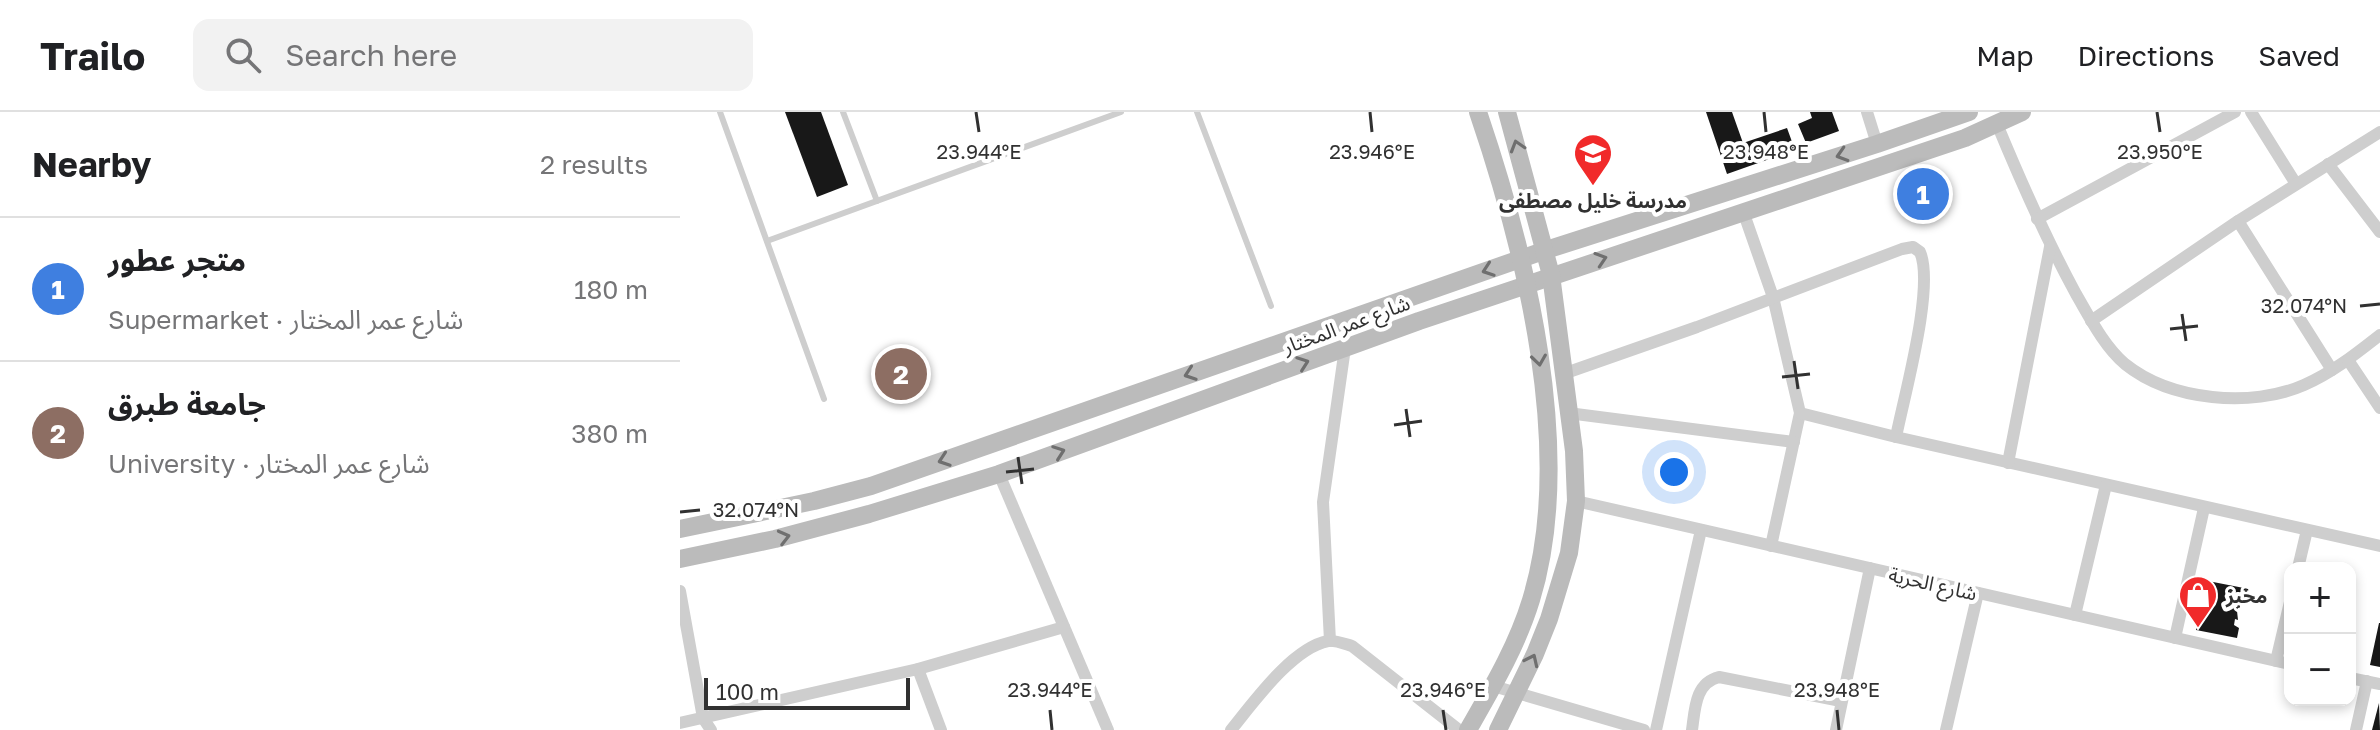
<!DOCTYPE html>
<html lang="en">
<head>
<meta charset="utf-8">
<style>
	:root { --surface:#fff; --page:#f2f2f2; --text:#202124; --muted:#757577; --line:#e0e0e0; --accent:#f12a2a }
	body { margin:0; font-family:"Golos Text","Noto Sans Arabic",sans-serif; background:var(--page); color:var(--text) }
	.controls { position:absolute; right:24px; bottom:24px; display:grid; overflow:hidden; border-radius:16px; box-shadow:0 4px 12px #0003 }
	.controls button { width:72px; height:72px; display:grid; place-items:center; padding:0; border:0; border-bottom:2px solid var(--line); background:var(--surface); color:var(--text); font:40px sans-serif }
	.scale { position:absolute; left:24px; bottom:20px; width:206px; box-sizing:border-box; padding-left:8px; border:4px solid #313131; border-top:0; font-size:22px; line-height:28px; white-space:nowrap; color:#313131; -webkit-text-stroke:6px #fff; paint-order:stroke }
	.you { position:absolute; left:994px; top:360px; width:28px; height:28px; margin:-20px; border:6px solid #fff; border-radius:50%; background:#1a73e8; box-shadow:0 0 0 12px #1a73e833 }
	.badge { display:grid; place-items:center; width:52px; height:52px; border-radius:50%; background:var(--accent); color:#fff; font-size:26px; font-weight:700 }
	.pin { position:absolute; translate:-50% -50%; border:4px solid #fff; box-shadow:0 2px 8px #0006 }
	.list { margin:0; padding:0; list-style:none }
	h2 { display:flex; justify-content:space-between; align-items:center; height:104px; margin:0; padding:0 32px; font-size:34px }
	h2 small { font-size:26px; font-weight:400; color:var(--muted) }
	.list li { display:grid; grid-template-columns:52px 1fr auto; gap:24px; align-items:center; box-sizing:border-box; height:144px; padding:0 32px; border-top:2px solid var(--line) }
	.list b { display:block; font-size:30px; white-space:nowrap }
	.list p { margin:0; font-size:26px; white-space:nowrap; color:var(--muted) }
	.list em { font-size:26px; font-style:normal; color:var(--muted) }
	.icon { flex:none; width:44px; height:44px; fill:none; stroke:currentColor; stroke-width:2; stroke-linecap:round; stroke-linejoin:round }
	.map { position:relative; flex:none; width:1700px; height:618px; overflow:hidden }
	header { display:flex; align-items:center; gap:48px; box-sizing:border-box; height:112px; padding:0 40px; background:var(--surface); border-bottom:2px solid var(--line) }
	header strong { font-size:38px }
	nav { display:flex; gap:44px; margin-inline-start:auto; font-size:28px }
	.search { width:560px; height:72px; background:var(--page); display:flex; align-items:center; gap:20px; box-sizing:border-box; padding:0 28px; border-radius:16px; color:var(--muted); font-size:30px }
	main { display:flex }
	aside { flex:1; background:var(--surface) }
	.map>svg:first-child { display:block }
	.building { fill:#181818 }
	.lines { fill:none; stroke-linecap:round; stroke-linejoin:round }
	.lane { stroke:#cecece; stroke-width:6 }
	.street { stroke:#cecece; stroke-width:12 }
	.secondary { stroke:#bbb; stroke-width:18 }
	.oneway { stroke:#6f6f6f }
	.ticks { fill:none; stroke:#313131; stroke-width:3 }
	.labels { text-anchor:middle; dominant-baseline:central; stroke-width:8; stroke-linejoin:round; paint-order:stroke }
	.poi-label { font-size:20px; font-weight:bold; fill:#313131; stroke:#fff }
	.street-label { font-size:20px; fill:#313131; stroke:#fff }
	.ticks-label { font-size:20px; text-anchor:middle; fill:#313131; stroke:#fff; stroke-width:8; stroke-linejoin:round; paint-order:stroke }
</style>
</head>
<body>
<header>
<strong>Trailo</strong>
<div class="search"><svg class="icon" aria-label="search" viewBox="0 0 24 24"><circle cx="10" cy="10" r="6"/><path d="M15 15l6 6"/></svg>Search here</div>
<nav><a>Map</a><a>Directions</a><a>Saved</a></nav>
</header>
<main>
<aside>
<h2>Nearby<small>2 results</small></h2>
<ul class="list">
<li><span class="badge" style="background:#3f7fe0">1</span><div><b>متجر عطور</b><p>Supermarket · شارع عمر المختار</p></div><em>180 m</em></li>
<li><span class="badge" style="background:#8d6e63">2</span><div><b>جامعة طبرق</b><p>University · شارع عمر المختار</p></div><em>380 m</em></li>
</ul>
</aside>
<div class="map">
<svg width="1700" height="618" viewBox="0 0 1700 618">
	<rect width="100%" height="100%" fill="#fff"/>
	<g class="building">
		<polygon points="105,0 141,0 168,73 137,85"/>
		<polygon points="1026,0 1052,0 1063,31 1107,16 1115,38 1047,62"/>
		<polygon points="1130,0 1152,0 1159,19 1126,31 1118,12 1132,6"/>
		<polygon points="1528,469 1569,477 1568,486 1561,484 1557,499 1558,508 1555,507 1554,513 1559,516 1557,526 1516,518"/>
		<polygon points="1699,511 1700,511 1700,555 1690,553"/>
		<polygon points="1699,591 1700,618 1692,618"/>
	</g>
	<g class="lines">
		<g class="lane">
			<polyline points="40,0 144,287"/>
			<polyline points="163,0 197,89"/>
			<polyline points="517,0 591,194"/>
			<polyline points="87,129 441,0"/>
		</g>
		<g class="street">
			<polyline points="1187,0 1197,32"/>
			<polyline points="1571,0 1616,72"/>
			<path d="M1317,12C1341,70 1366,127 1396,182C1410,206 1424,234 1445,252C1491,289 1572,296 1624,273C1652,261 1677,241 1700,223"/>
			<polyline points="1648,52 1700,120"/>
			<polyline points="1064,102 1093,185 1120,301 1091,434"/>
			<polyline points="1357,107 1555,0"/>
			<polyline points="1558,109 1652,258"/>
			<polyline points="1411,209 1558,109 1700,20"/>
			<polyline points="1668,248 1700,296"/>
			<path d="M883,262L1017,215L1222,137L1233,135L1240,140C1255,175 1224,284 1216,325"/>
			<polyline points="888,301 1114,330"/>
			<polyline points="1120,301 1216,325 1700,434"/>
			<polyline points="1328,351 1370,135"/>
			<polyline points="319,362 428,618"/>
			<polyline points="896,389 1610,552"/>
			<polyline points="1618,456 1627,418"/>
			<polyline points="0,479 23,606 31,618"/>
			<polyline points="1395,503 1426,373"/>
			<polyline points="1495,526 1524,396"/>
			<polyline points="650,529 643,390 665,236"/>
			<polyline points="1596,549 1610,490"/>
			<polyline points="238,557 261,618"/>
			<polyline points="1670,566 1700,572"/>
			<polyline points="813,574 964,618"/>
			<polyline points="0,611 238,557 384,515"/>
			<path d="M551,618C573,591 612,536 648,529C655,528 665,532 672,534L779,618"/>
			<polyline points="976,618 1021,418"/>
			<path d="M1012,618C1015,597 1015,571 1039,565L1161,589"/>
			<polyline points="1156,618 1190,456"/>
			<polyline points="1266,618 1298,481"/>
			<polyline points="1676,618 1687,569"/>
		</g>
		<g class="secondary">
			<polyline points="0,417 134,389 191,374 866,138 1197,32 1289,0"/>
			<polyline points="0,447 95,427 189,402 319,362 739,209 1285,26 1342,0"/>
			<path d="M788,618C812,576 837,534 851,488C896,341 846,141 798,0"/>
			<polyline points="818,618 855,542 869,507 889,441 896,389 894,339 871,163 827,0"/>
		</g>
	</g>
	<defs><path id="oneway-chevron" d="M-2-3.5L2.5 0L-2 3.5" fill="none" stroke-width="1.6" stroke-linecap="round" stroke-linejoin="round" transform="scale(2)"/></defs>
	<g class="oneway">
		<use href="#oneway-chevron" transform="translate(837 34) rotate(-107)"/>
		<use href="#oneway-chevron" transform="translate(1162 43) rotate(163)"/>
		<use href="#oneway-chevron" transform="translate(921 147) rotate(-18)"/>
		<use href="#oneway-chevron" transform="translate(808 158) rotate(161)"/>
		<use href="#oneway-chevron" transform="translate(859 248) rotate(82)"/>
		<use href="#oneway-chevron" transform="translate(623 251) rotate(-20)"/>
		<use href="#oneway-chevron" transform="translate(510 262) rotate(161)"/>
		<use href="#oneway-chevron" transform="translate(379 340) rotate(-20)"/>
		<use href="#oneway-chevron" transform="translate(264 348) rotate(161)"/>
		<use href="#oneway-chevron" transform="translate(104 425) rotate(-14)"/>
		<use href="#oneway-chevron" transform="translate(852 548) rotate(-65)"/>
	</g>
	<path class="ticks" d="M296,0L299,20M690,0L692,20M1084,0L1086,20M1477,0L1480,20M1680,194L1700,192M1502,202L1506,229M1490,217L1518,214M1114,249L1118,277M1102,265L1130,262M726,297L730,325M714,313L742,309M338,345L342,372M326,360L354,357M0,400L20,398M370,598L372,618M763,598L766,618M1157,598L1159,618"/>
	<defs>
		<g id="school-pin" transform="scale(2)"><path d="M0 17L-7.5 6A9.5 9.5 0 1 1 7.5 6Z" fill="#f12a2a" stroke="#fff"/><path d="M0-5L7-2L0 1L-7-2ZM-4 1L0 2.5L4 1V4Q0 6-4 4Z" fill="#fff"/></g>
		<g id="shop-pin" transform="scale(2)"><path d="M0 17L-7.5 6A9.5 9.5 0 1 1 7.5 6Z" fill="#f12a2a" stroke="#fff"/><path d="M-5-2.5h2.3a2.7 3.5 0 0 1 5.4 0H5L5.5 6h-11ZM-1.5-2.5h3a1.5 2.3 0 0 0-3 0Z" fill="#fff"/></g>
	</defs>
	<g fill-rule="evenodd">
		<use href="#school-pin" x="913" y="41"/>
		<use href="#shop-pin" x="1518" y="483"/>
	</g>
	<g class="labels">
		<g class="poi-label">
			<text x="913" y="88">مدرسة خليل مصطفى</text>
			<text x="1546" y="483" text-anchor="start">مخبز</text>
		</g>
		<g class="street-label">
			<text transform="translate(666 212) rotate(-20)">شارع عمر المختار</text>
			<text transform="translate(1253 471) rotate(13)">شارع الحرية</text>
		</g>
	</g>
	<g class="ticks-label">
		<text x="299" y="47">23.944°E</text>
		<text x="692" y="47">23.946°E</text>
		<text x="1086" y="47">23.948°E</text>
		<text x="1480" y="47">23.950°E</text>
		<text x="1624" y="201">32.074°N</text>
		<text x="76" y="405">32.074°N</text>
		<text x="370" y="585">23.944°E</text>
		<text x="763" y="585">23.946°E</text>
		<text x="1157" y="585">23.948°E</text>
	</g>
</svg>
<div class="controls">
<button>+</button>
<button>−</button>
</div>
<div class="scale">100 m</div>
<div class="you"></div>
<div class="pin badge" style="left:1243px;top:82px;background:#3f7fe0">1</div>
<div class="pin badge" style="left:221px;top:262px;background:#8d6e63">2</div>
</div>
</main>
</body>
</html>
